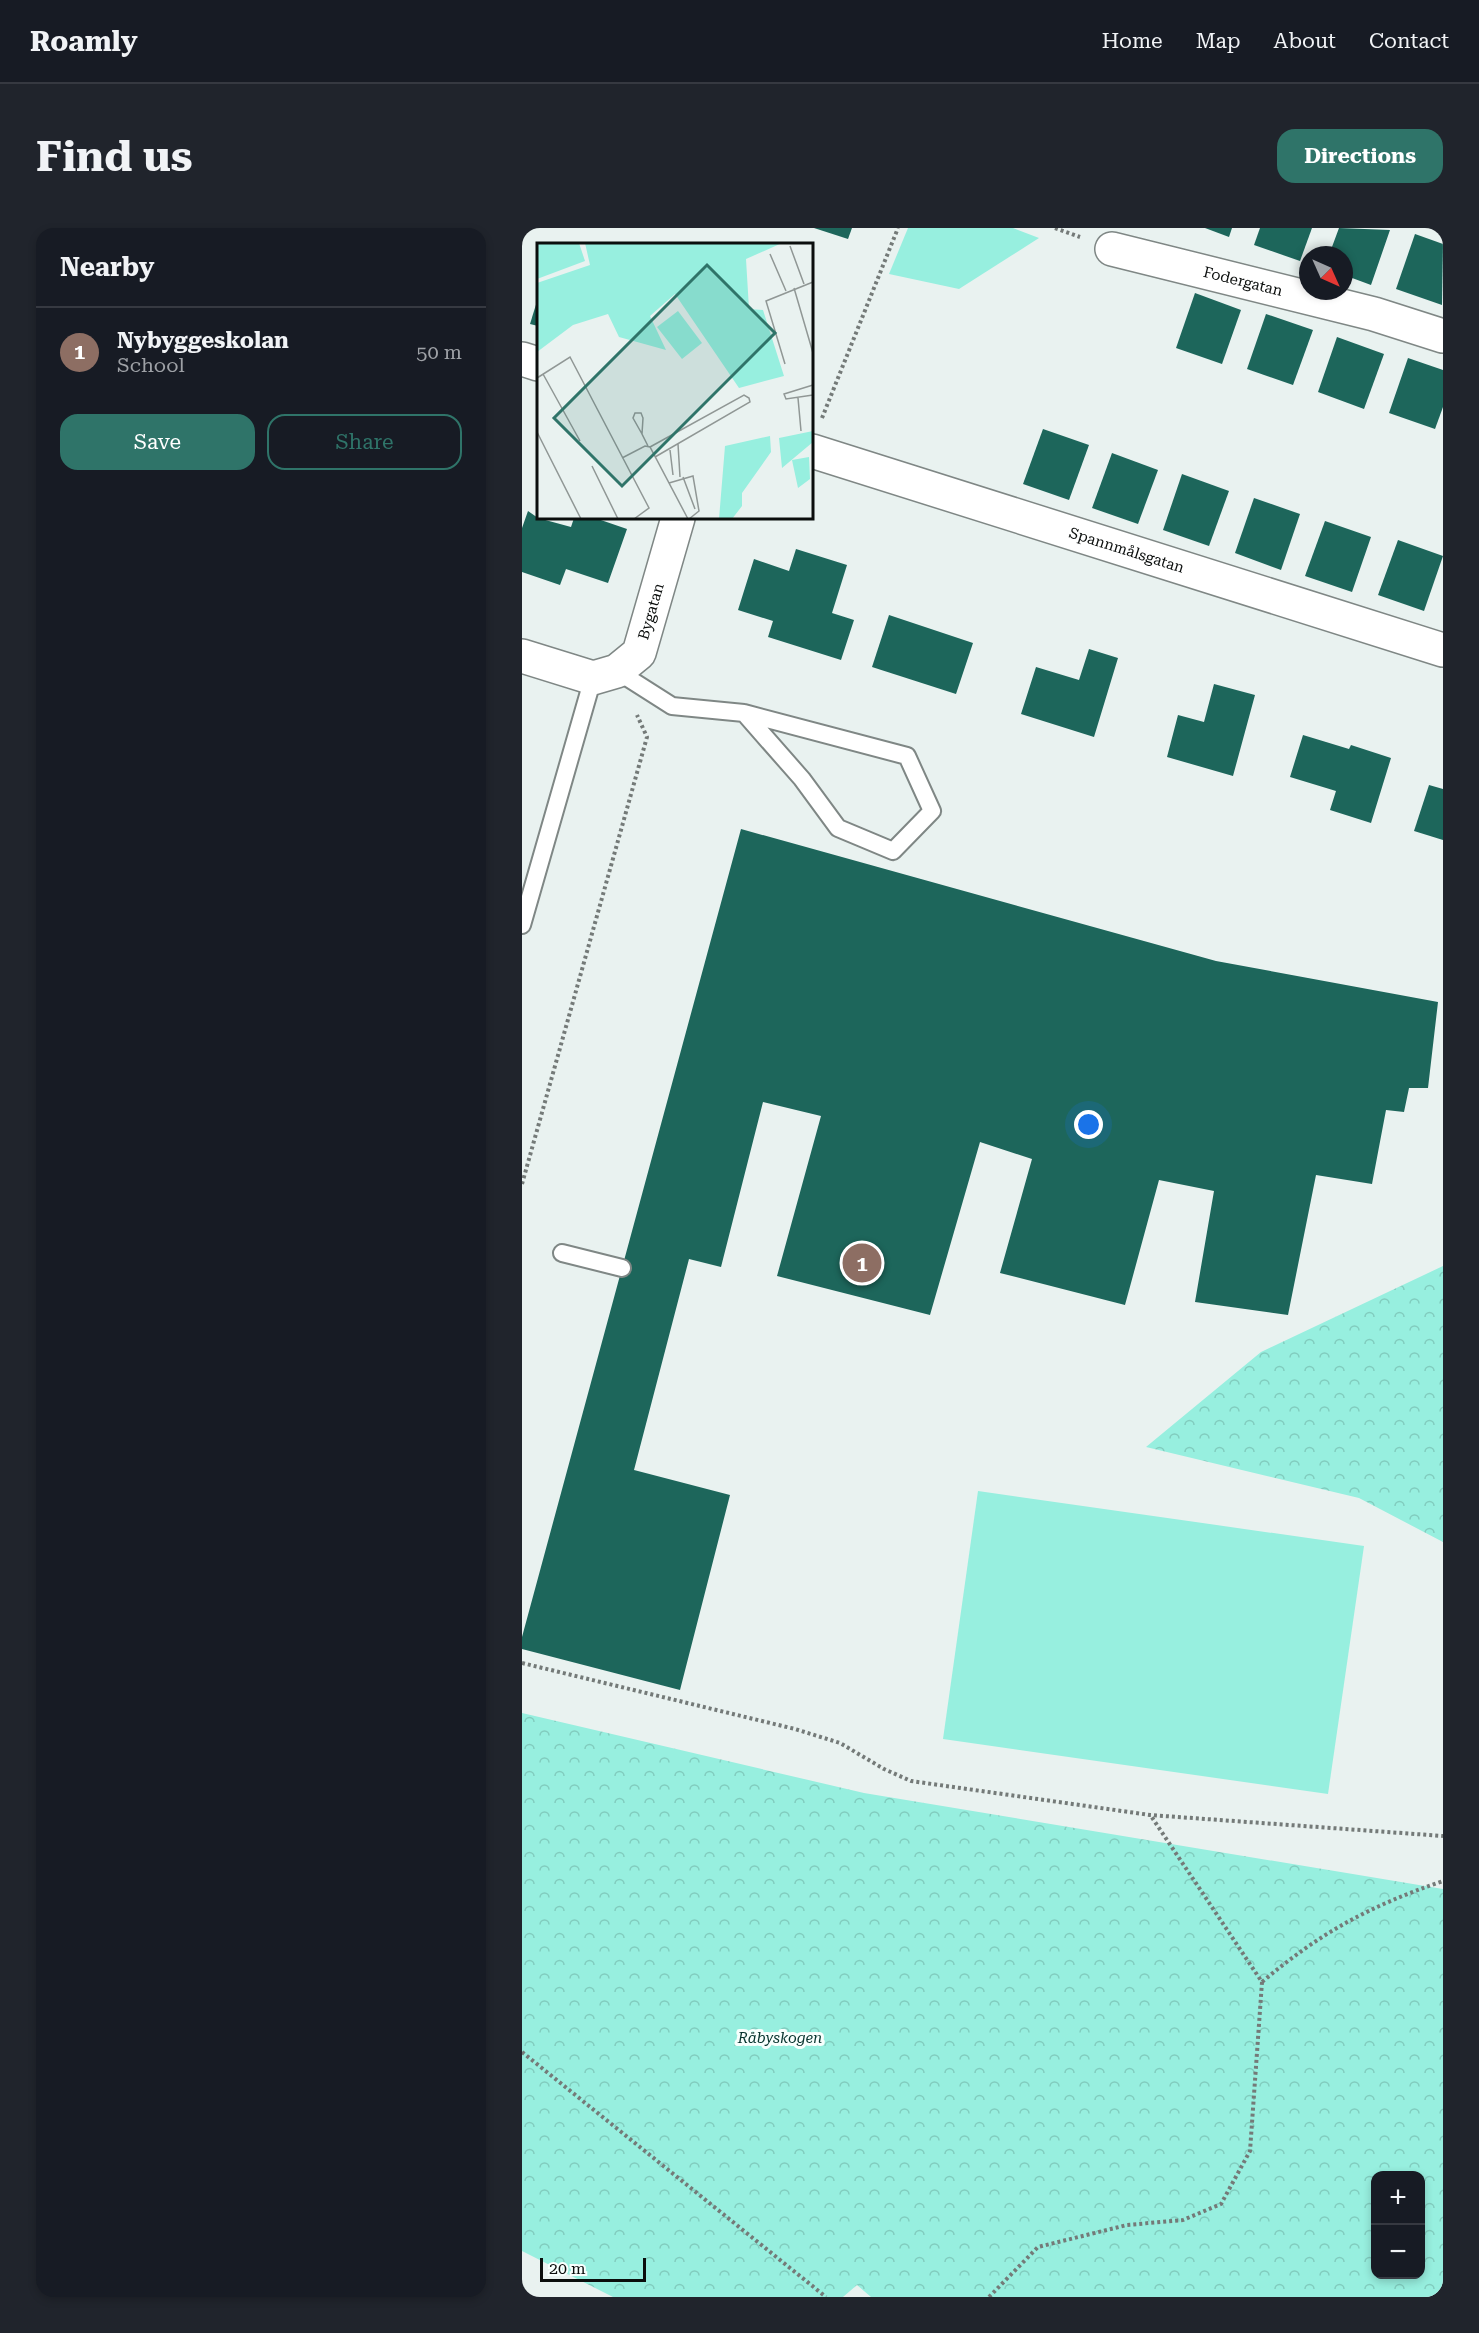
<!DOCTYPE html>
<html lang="en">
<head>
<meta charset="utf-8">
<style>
	:root { --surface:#171b24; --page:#20242c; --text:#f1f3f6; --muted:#9ea1a6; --line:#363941; --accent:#2f7469 }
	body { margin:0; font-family:"Roboto Serif",serif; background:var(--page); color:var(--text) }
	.controls { position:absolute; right:18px; bottom:18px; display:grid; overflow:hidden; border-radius:12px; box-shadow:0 3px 9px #0003 }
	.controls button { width:54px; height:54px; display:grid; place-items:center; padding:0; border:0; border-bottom:2px solid var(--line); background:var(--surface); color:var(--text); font:30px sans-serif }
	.compass { position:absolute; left:777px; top:18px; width:54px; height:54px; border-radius:50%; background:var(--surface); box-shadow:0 3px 9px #0003; rotate:135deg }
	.scale { position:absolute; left:18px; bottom:15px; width:106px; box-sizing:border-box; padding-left:6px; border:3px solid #0b0e0d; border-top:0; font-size:16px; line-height:21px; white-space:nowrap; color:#0b0e0d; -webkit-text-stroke:4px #f8fffd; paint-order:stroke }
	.you { position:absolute; left:567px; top:897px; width:21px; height:21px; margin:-15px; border:4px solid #fff; border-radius:50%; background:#1a73e8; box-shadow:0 0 0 9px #1a73e833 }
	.badge { display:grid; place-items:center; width:39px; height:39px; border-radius:50%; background:var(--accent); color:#fff; font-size:20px; font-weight:700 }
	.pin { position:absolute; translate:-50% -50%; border:3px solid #fff; box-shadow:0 2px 6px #0006 }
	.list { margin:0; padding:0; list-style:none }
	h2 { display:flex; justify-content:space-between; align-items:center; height:78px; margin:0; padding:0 24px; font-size:26px }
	h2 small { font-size:20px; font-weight:400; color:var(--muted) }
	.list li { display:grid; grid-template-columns:39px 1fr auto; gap:18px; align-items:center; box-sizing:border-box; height:90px; padding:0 24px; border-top:2px solid var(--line) }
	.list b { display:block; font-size:22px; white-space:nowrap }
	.list p { margin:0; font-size:20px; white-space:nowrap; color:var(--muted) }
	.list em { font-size:20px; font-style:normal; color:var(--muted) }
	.actions { display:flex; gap:12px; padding:18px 24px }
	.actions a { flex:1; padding:14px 0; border:2px solid var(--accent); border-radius:18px; text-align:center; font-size:21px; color:var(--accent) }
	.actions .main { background:var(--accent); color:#fff }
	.map { position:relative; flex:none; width:921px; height:2069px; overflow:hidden; border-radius:18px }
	header { display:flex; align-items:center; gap:36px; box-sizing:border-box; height:84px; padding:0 30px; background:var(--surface); border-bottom:2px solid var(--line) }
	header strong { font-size:28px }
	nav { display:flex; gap:33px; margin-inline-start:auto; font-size:21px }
	.intro { display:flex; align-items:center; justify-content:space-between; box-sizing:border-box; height:144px; padding:0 36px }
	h1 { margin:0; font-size:42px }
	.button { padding:15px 27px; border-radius:18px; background:var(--accent); color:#fff; font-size:21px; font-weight:700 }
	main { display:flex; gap:36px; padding:0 36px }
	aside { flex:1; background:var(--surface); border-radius:18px; box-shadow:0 3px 9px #0003 }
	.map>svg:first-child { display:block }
	.forest { fill:url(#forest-crowns); fill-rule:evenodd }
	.park { fill:#97efdf }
	.building { fill:#1d665b }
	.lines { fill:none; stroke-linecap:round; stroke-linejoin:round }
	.lane-casing { stroke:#7f8785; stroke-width:20 }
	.street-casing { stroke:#7f8785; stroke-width:36 }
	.path { stroke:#747a78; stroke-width:4; stroke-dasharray:3 3; stroke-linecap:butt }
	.lane { stroke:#fff; stroke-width:16 }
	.street { stroke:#fff; stroke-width:33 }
	.labels { text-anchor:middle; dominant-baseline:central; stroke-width:6; stroke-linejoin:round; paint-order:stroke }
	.street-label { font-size:15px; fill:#0b0e0d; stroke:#f8fffd }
	.park-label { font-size:15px; font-style:italic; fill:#08352f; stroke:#f8fffd }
	.inset-road { fill:none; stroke:#909795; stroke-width:1.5 }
	.view { fill:#2f7469; fill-opacity:0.15; stroke:#2f7469; stroke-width:3 }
	.inset-edge { fill:none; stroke:#0b0e0d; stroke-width:3 }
</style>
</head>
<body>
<header>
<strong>Roamly</strong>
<nav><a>Home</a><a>Map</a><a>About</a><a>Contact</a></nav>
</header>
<div class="intro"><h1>Find us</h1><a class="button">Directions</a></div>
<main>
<aside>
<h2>Nearby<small></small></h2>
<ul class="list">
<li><span class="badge" style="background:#8d6e63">1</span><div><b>Nybyggeskolan</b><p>School</p></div><em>50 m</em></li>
</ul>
<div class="actions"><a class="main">Save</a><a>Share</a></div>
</aside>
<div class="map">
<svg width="921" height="2069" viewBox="0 0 921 2069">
	<defs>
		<pattern id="forest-crowns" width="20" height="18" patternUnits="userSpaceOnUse" patternTransform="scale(1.5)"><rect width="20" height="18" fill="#97efdf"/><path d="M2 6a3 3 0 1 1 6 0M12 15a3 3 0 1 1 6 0" fill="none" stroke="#81ccbe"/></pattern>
	</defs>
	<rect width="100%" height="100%" fill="#e9f2f0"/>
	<g class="forest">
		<polygon points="921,1038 921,1314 837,1270 624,1219 739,1124"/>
		<path d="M0,1485L342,1565L921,1661V2069H349L335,2057L321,2069H91L0,2023ZM854,1948H898V2046H854Z"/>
	</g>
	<g class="park">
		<polygon points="386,0 491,0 517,10 437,61 367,46"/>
		<polygon points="456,1263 842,1318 806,1566 421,1511"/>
	</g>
	<g class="building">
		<polygon points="292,0 330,0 326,11"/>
		<polygon points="683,0 710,0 707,9"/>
		<polygon points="738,0 790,0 778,33 732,17"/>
		<polygon points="817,0 868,2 849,57 822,47 822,27 807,27"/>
		<polygon points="893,6 921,16 920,77 874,61"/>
		<polygon points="673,65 719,82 700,136 654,120"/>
		<polygon points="16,70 16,98 8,96"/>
		<polygon points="744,86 791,102 771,157 725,141"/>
		<polygon points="815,109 862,126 842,181 796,164"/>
		<polygon points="886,130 921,142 921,179 913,201 867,185"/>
		<polygon points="521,201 567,217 547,272 501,256"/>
		<polygon points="590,225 636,242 616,296 570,280"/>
		<polygon points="660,246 707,263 687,318 641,302"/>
		<polygon points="732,270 778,286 759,342 713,325"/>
		<polygon points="6,283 16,290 49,299 52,290 73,290 105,301 86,355 44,341 38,357 0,344 0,300"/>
		<polygon points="803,293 849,309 830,364 783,348"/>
		<polygon points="876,312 921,328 902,383 856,367"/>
		<polygon points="274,321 325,337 310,385 332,392 319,432 246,409 251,393 216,382 232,331 267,343"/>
		<polygon points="367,387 451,415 434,466 350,439"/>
		<polygon points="567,421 596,430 572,509 499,486 514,439 557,452"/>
		<polygon points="692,456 733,467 711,548 645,529 656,487 682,494"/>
		<polygon points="781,507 827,521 829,517 869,530 849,595 808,582 814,563 768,549"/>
		<polygon points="907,557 921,561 921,612 892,603"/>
		<polygon points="219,601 694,733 916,774 906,860 887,860 882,884 864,882 850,956 794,947 766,1087 673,1074 692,963 637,952 603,1077 478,1045 510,931 458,914 408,1087 255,1048 299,888 241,874 199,1039 167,1031 112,1242 208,1267 158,1462 0,1421 0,1409"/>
	</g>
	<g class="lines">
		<g class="lane-casing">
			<g id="lane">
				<polyline points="95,443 150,478 222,485 280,551 316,600 371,623 410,583 385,528 222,485"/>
				<polyline points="0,697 71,450"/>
				<polyline points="40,1025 100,1040"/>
			</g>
		</g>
		<g class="street-casing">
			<g id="street">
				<path id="s1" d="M590,21L852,86L921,108"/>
				<polyline points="0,131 16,136"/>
				<path id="s2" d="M290,223L921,422"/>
				<path id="s3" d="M0,428L71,450L95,443L117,425L156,290"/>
			</g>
		</g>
		<g class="path">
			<polyline points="533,0 558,9"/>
			<polyline points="300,190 376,0"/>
			<polyline points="0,956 125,509 115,487"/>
			<polyline points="0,1435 273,1501 318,1515 362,1541 389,1553 628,1587 921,1608"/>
			<path d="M740,1754C799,1704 848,1678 921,1653"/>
			<polyline points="0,1824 304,2069"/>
			<polyline points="467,2069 516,2019 605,1997 661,1992 699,1976 728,1923 740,1754 629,1588"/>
		</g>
		<use href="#lane" class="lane"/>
		<use href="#street" class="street"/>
	</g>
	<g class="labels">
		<g class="street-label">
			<text stroke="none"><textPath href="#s1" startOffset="135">Fodergatan</textPath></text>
			<text stroke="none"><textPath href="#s2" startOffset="330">Spannmålsgatan</textPath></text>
			<text stroke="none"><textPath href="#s3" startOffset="171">Bygatan</textPath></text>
		</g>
		<g class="park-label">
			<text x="258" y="1810">Råbyskogen</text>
		</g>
	</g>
	<g transform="translate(15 15)">
		<rect width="276" height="276" fill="#e9f2f0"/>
		<path d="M48,0H245L209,16L212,66L226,67L247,133L202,145L138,51L113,73L129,107L82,94L71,71L36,82L0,109V40L53,22ZM276,188V199L245,225L242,195ZM233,193L234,209L205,250V263L195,276H182L188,203Z" fill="#97efdf"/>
		<path d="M0,0H42L48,18L0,36ZM141,68L165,100L145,116L120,84ZM272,214L273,236L261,245L255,217Z" fill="#97efdf"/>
		<path class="inset-road" d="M253,3L267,41M233,11L249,48M257,45L276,110M248,121L229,58L276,39M6,131L43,198M0,135L33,114L112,265L97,276M276,142L247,151L249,156L276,152M261,155L264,188M0,189L44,276M105,191L96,175L98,170H104L106,175L105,191L111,203M141,201L143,234M113,204L207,152L212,155L213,159L118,214M133,207L136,232M85,215L108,203L113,204L151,276M55,223L81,276M146,234L158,266M132,240L156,233L162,268L152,276"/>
		<path class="view" d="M170,22L238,90L85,243L17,175Z"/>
		<rect width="276" height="276" class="inset-edge"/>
	</g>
</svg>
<div class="controls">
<button>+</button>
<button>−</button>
</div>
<svg class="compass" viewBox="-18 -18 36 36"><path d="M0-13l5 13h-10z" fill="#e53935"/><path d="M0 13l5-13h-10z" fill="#9ea1a6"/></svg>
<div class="scale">20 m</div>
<div class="you"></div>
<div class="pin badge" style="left:340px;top:1035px;background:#8d6e63">1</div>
</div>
</main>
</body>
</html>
